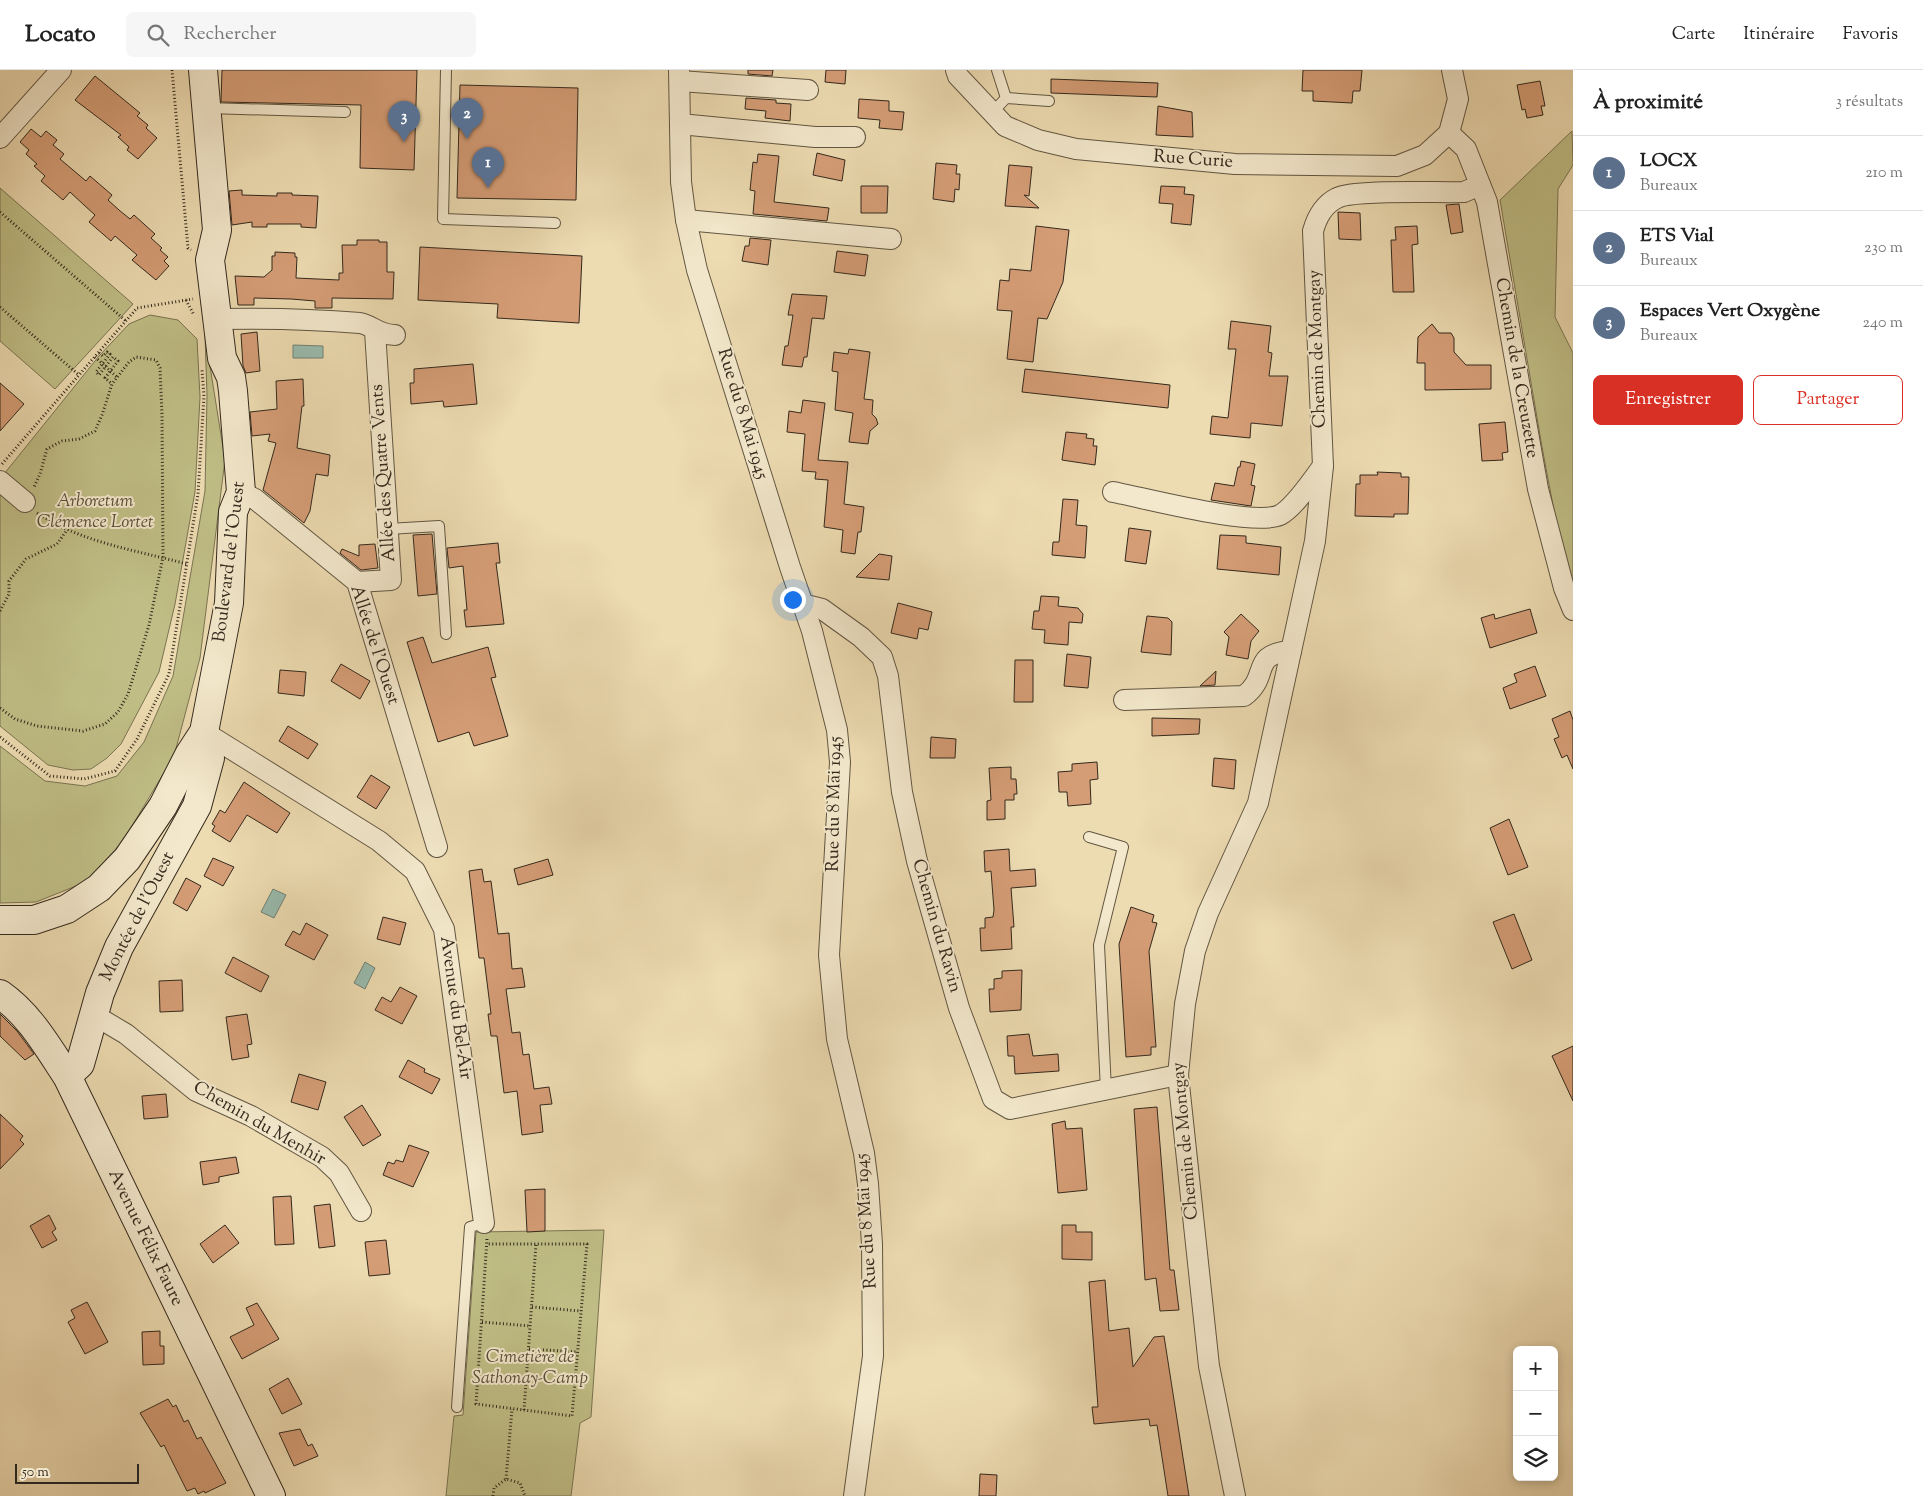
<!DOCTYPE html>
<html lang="fr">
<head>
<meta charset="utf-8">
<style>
	:root { --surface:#fff; --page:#f6f6f6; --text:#222; --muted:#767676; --line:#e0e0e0; --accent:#d93025 }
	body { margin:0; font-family:"Sorts Mill Goudy",serif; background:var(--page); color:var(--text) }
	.controls { position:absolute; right:15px; bottom:15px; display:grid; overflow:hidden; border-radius:8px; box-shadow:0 2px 8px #0003 }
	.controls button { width:45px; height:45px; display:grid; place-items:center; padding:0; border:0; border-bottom:1px solid var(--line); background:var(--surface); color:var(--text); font:25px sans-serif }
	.scale { position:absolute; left:15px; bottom:12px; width:124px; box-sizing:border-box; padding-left:5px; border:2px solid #33291d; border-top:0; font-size:14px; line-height:18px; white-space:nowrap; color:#33291d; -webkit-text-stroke:4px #f3e8cc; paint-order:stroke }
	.you { position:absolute; left:792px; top:529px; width:18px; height:18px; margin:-12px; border:4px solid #fff; border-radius:50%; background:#1a73e8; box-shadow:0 0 0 8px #1a73e833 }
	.badge { display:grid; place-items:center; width:32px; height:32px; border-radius:50%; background:var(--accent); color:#fff; font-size:16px; font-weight:700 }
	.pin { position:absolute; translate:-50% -41px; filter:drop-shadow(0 1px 2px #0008) }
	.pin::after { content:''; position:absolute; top:26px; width:18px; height:15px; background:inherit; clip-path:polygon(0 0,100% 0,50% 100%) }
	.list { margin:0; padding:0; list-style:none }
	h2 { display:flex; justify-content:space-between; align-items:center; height:65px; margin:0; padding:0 20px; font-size:21px }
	h2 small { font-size:16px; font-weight:400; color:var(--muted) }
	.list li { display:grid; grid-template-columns:32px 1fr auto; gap:15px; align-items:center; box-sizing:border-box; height:75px; padding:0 20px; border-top:1px solid var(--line) }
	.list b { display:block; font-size:19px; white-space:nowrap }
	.list p { margin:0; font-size:16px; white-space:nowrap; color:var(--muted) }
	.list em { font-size:16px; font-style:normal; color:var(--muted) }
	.actions { display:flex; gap:10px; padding:15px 20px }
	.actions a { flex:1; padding:11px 0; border:1px solid var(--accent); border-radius:8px; text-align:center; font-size:18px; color:var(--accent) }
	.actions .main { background:var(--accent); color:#fff }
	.icon { flex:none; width:28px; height:28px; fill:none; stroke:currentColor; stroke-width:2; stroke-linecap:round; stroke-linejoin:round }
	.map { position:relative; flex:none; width:1573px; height:1426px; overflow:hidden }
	header { display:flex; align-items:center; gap:30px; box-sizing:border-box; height:70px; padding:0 25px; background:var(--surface); border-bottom:1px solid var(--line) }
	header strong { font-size:24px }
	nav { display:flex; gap:28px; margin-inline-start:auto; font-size:18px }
	.search { width:350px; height:45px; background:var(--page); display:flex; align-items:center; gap:12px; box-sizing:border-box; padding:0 18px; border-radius:8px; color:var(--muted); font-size:19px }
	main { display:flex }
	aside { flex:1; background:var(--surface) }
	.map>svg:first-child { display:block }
	.green { fill:#c0be86; stroke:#7a7452 }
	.water { fill:#99bbae; stroke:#708174 }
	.building { fill:#d59d76; stroke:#33291d }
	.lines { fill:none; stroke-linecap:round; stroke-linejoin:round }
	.lane-casing { stroke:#625642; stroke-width:12 }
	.street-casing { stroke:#625642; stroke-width:22 }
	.secondary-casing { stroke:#33291d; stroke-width:30 }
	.path { stroke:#33291d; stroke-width:3; stroke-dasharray:1 2.5; stroke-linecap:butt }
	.lane { stroke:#f3e8cc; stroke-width:10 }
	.street { stroke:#f3e8cc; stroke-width:20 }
	.secondary { stroke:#f3e8cc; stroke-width:28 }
	.labels { text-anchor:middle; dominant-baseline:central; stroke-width:4; stroke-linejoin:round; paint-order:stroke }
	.street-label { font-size:18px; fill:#33291d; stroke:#f3e8cc }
	.park-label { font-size:18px; font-style:italic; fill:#564e37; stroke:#f3e8cc }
</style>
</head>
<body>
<header>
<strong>Locato</strong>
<div class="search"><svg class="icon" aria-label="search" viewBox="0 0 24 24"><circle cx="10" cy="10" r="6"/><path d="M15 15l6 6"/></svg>Rechercher</div>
<nav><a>Carte</a><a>Itinéraire</a><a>Favoris</a></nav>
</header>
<main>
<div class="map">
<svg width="1573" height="1426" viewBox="0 0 1573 1426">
	<rect width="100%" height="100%" fill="#eddbb1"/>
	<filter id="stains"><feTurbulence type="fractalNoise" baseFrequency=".004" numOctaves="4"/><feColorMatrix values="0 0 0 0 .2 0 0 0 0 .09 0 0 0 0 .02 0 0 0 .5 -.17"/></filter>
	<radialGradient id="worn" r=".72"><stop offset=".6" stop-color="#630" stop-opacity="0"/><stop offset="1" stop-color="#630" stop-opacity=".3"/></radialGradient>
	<g class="green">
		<polygon points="1572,61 1573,95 1558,119 1555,247 1573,283 1573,514 1563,488 1542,377 1500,130"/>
		<polygon points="0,118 133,234 55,319 0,271"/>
		<polygon points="150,245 178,250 197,269 200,327 195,422 175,534 159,602 121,674 107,688 91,699 73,700 48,695 0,656 0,409 99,286 129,254"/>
		<polygon points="205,265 225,390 200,588 174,686 123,771 86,812 36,832 0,833 0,676 45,711 85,716 117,706 144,672 173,606 205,421 207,325"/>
		<polygon points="604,1160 591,1347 580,1353 571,1426 446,1426 454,1346 463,1345 476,1162"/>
	</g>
	<g class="water">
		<polygon points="293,275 323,276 323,288 293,288"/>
		<polygon points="273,819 286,825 274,848 261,842"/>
		<polygon points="365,892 375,898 365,919 354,913"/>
	</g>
	<g class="building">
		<polygon points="222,0 417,0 414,100 360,98 361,35 221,32"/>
		<polygon points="748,0 773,0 772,6 748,4"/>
		<polygon points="826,0 846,0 845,14 825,12"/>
		<polygon points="1303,0 1362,0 1360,21 1353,21 1352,33 1313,31 1313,21 1302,21"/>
		<polygon points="95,6 140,43 137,46 148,55 146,58 157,68 138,89 127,80 129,77 118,67 121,65 75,30"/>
		<polygon points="1051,9 1158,13 1157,27 1051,23"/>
		<polygon points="1540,11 1545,36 1541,36 1543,45 1527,48 1525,39 1522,40 1517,15"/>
		<polygon points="460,15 578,18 576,130 457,128"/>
		<polygon points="746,28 776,30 776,33 791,34 790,51 765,48 766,41 745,39"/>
		<polygon points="859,29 889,31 889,41 904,42 902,60 879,58 880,50 858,48"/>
		<polygon points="1158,36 1192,42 1193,67 1156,65"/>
		<polygon points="31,59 41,67 46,61 57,70 53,75 64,84 60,89 86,111 90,106 112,125 108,130 119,140 130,149 134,145 155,164 151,168 162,178 160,180 168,187 164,191 169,196 156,210 132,190 137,185 115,166 111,171 89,152 95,145 84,135 70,122 63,130 41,111 45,106 34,96 37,94 26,84 29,80 20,72"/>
		<polygon points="817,83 845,90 842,111 813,105"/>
		<polygon points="758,84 779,86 774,132 829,138 827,151 753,144 755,121 750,120 753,92 757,93"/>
		<polygon points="936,93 957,95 956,104 960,104 959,120 955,119 954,132 933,129"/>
		<polygon points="1009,95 1032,97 1029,126 1024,125 1039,138 1005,136"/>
		<polygon points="861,116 888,116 887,143 861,143"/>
		<polygon points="1161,116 1185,117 1184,124 1194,125 1191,155 1171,153 1173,134 1159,133"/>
		<polygon points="242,120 242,125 277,126 277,123 292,123 292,125 318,126 316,158 301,157 301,154 267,154 267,157 252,157 252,152 232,155 229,121"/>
		<polygon points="1459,134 1463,162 1451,164 1446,135"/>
		<polygon points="1338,142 1360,143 1361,170 1339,169"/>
		<polygon points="1036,156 1069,160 1063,212 1047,249 1038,248 1033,292 1007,289 1012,241 997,240 1000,210 1009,211 1010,199 1031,201"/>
		<polygon points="1417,156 1418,174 1412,175 1414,222 1393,222 1391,170 1396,170 1395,157"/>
		<polygon points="750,168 771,170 768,195 742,191 745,176 749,176"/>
		<polygon points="357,170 379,170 379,172 387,172 387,202 394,202 393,229 332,228 332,238 315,238 315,231 291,229 254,228 254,235 238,235 235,206 264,207 272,200 272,186 275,186 275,182 295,183 295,187 297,187 296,208 339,210 339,203 343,203 342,175 357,175"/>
		<polygon points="420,177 582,186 579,253 497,248 498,234 418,230"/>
		<polygon points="837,181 868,185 865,206 834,202"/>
		<polygon points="792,224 827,226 824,249 812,248 807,287 804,287 802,297 782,295 785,276 788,276 793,245 788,245"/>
		<polygon points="1231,251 1271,256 1268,282 1272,283 1269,306 1288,306 1282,356 1251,353 1250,368 1210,364 1212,346 1228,348 1236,279 1228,279"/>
		<polygon points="1432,254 1439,263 1451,263 1454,268 1454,282 1466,295 1491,295 1491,319 1425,320 1425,293 1417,293 1418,267"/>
		<polygon points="257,262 260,301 246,303 243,296 241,264"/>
		<polygon points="849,279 870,282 864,329 873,330 872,344 876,348 878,354 870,361 868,374 849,372 853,343 835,340 838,302 832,301 834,282 848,284"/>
		<polygon points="473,294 477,334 444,337 443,331 411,334 410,313 414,313 414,299"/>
		<polygon points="1025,299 1170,315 1168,338 1022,322"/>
		<polygon points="303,309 304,336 302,336 297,378 330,385 328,406 316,404 310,441 304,453 263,420 276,373 268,371 270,364 252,366 250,342 277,339 276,311"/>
		<polygon points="0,313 24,334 0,361"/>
		<polygon points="803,330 825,333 818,390 848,392 844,434 864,437 861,462 858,462 855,484 841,482 843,460 824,457 828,410 815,409 816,402 802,401 805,364 787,362 789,341 801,343"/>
		<polygon points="1505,352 1508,382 1502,383 1503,390 1482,391 1479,354"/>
		<polygon points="1066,362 1087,364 1086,368 1094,369 1093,376 1097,376 1095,395 1062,390"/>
		<polygon points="1241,391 1255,394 1251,415 1255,416 1251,436 1211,430 1215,413 1234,416 1238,397 1240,397"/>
		<polygon points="1377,402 1401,403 1401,407 1409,407 1408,444 1394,444 1394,447 1355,446 1356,414 1360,414 1360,405 1378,405"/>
		<polygon points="1063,429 1078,430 1076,455 1087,456 1085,488 1052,485 1053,472 1059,472"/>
		<polygon points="1129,458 1151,461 1146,494 1125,491"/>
		<polygon points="432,464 437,524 418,526 413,465"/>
		<polygon points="1220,465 1246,466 1246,473 1281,477 1279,505 1217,499"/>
		<polygon points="498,473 500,493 496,493 504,554 466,557 464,540 467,540 463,496 449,498 447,478"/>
		<polygon points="375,474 378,498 361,500 340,483 342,479 359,486 359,475"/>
		<polygon points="879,484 892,486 889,510 856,507"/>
		<polygon points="1041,526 1059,527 1058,536 1078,538 1083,544 1082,553 1069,552 1068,575 1044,573 1045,560 1032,559 1034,541 1039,541"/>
		<polygon points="898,533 932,542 928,560 919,558 917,569 891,563"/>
		<polygon points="1530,539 1537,563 1490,578 1481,548 1494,544 1495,549"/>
		<polygon points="1241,544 1259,561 1251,571 1248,589 1226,585 1229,567 1224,562"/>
		<polygon points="1147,546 1168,548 1172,552 1171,585 1141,582"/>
		<polygon points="423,567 432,593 488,577 496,607 491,608 508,666 474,676 469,662 438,672 407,572"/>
		<polygon points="1067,584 1091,587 1088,618 1064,616"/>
		<polygon points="1015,590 1033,590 1033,632 1014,632"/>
		<polygon points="341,594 370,611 360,629 331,611"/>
		<polygon points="1535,596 1546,626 1510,639 1503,618 1517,612 1514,604"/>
		<polygon points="280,600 306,602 304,626 278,623"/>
		<polygon points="1216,601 1215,615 1200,616"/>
		<polygon points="1570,641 1573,650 1573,699 1567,685 1562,688 1554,669 1559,667 1552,649"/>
		<polygon points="1152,648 1200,649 1199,664 1152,666"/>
		<polygon points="288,656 318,674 308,689 279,671"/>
		<polygon points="931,667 956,669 955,688 930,688"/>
		<polygon points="1214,688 1236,690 1234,719 1212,716"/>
		<polygon points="1097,692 1098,709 1090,710 1091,734 1068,736 1067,722 1059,722 1058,702 1072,701 1072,694"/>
		<polygon points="1011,697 1011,709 1016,709 1017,724 1014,724 1014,730 1005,730 1005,749 987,750 987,731 991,730 989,698"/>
		<polygon points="371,705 390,717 376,739 357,727"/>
		<polygon points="244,712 290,743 277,763 247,745 230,772 212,761 215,756 212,754 220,740 225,743"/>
		<polygon points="1509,749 1528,797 1508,805 1490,758"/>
		<polygon points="1009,779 1010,801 1035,799 1036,816 1011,818 1014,857 1011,857 1012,879 981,881 980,858 985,858 985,848 993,847 994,840 991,801 985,802 984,781"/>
		<polygon points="213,788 234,797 223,816 204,806"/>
		<polygon points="548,789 553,805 518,815 514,799"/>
		<polygon points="482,799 484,812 491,811 498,864 509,863 512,899 522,898 525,917 506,919 512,963 520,962 523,985 529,984 534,1019 549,1017 552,1034 540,1035 543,1062 522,1065 517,1021 504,1023 497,966 491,966 488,944 491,944 484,888 479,888 469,801"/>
		<polygon points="186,808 201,816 187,841 173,833"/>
		<polygon points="1131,837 1154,845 1152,852 1157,853 1149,881 1156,977 1151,977 1151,985 1126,987 1119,874"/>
		<polygon points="1514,844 1532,890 1512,899 1493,852"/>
		<polygon points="383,847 406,853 400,875 377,869"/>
		<polygon points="306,853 328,865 314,890 285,875 293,861 300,865"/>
		<polygon points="233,887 269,906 261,922 225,903"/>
		<polygon points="1022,900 1021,940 990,942 989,919 994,919 994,909 1002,908 1002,901"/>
		<polygon points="182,910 183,941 160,942 159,911"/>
		<polygon points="400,917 417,926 402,954 375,940 382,927 391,932"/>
		<polygon points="0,944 17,961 34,984 25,990 0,966"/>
		<polygon points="247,944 252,974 247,975 249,987 232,990 226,947"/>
		<polygon points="1029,964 1033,986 1058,984 1059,1001 1015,1004 1014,986 1008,986 1007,966"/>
		<polygon points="1573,976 1573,1031 1552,986"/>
		<polygon points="408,990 425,999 424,1002 440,1009 432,1024 399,1007"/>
		<polygon points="299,1004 326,1012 318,1040 291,1032"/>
		<polygon points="166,1024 168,1047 144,1049 142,1026"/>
		<polygon points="362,1035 381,1065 363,1076 344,1047"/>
		<polygon points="1157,1037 1170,1200 1174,1200 1179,1240 1160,1241 1156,1208 1145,1210 1134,1039"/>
		<polygon points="0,1044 23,1066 20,1070 24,1074 0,1099"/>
		<polygon points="1065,1051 1066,1059 1082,1058 1087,1120 1058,1123 1052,1054"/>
		<polygon points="409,1075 429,1082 413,1117 383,1105 388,1092 394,1094 396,1090 403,1092"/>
		<polygon points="236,1087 239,1103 219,1107 219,1112 203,1115 200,1092"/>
		<polygon points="545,1119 545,1161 527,1162 525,1120"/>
		<polygon points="291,1126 294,1174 275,1175 273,1127"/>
		<polygon points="330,1134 335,1176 319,1178 314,1136"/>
		<polygon points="49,1145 56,1159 52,1162 57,1170 42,1178 30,1156"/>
		<polygon points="225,1155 239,1173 213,1193 200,1174"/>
		<polygon points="1062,1155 1076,1155 1076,1162 1092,1162 1092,1190 1062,1189"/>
		<polygon points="386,1170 390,1204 369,1206 365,1172"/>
		<polygon points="1105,1210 1109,1261 1129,1258 1133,1297 1154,1267 1164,1266 1189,1426 1168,1426 1157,1355 1150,1356 1149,1349 1094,1354 1092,1337 1098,1337 1089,1212"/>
		<polygon points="87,1232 108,1272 85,1284 68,1252 75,1248 71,1240"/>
		<polygon points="257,1233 279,1269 242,1289 230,1267 254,1255 246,1238"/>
		<polygon points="160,1261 160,1276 164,1276 164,1294 143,1295 142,1262"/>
		<polygon points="288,1308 302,1334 282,1344 269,1319"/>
		<polygon points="168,1329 173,1337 176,1335 184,1352 188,1350 197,1369 201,1367 226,1413 205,1423 204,1421 198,1424 195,1418 187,1421 164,1375 161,1377 140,1343"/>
		<polygon points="300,1359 308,1376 312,1374 318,1386 294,1396 279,1363"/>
		<polygon points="980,1404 997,1405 996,1426 979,1426"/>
	</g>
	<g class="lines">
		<g class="lane-casing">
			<g id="lane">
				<polyline points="446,0 443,149 555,153"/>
				<polyline points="997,0 1006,28"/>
				<polyline points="207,38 345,42"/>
				<polyline points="992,43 1006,28 1049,31"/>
				<polyline points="388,459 439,456 446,564"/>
				<polyline points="1089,767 1123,777 1099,875 1106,1020"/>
				<polyline points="457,1337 470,1157 484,1153"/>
			</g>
		</g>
		<g class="street-casing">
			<g id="street">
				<polyline points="679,0 681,112 686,150 697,200 790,497 812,561 837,660 840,692 829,885 837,969 864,1083 868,1114 872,1174 873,1286 854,1426"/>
				<polyline points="956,0 958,6 1005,56 1038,70 1076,79 1235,94 1397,96 1425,85 1449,63 1458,29 1452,0"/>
				<polyline points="680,11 808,20"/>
				<polyline points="680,54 815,67 855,67"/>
				<polyline points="1449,63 1466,79 1487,132 1538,419 1564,518 1573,540"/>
				<polyline points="0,68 61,0"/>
				<polyline points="686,150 891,169"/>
				<path d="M216,249C264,248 312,249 360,253C372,255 378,265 395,265"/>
				<polyline points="0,411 25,432"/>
				<polyline points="241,422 255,429 357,512 437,777"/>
				<path d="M1113,422C1145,428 1254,457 1280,445C1295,437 1312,410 1323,396"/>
				<polyline points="357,512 391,510 375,261"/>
				<polyline points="802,534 822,539 861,567 882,587 888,606 902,722 917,791 959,938 993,1029 1010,1039 1178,1005"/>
				<path d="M1124,630L1244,626C1271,606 1249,584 1291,581"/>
				<polyline points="204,662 379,771 415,801 444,859 484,1153"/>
				<polyline points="94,945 126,964 196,1021 251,1046 322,1087 339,1103 361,1141"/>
				<path d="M1235,1426L1209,1296L1178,1005L1185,934L1195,881L1208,843L1258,733L1315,471L1323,396L1313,161C1317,147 1323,135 1337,128C1354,119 1439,123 1464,122L1480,115"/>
			</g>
		</g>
		<g class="secondary-casing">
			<g id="secondary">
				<polyline points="0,850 34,850 67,839 99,818 127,789 163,736 189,685 204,662 229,533 233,442 241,422 233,321 231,307 222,288 210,190 217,160 203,0"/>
				<path d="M0,924C30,945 47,976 67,1006L271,1426"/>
				<polyline points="67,1006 80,994 100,923 119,877 197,736 210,688 204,662"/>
			</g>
		</g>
		<g class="path">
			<polyline points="172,0 188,178 191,180"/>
			<polyline points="0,142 126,251"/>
			<polyline points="186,230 194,245"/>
			<polyline points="0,237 79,305"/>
			<polyline points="99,283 103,286 107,282 110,284 96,302 99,305 113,287 118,291 105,308 112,314"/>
			<polyline points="95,287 118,308"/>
			<polyline points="2,394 137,238 193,229"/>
			<path d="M37,443C83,473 135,480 187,494"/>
			<polyline points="0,541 9,524 9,511 26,489 57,474 67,460"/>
			<polyline points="0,638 15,649 37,656 83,661 105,654 118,642 128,624 149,555 163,487 162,345 160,298 156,290 136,287 129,292 112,314 102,345 95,361 79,369 62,371 47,379 40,404 34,417"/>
			<polyline points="0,667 50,706 84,709 115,701 137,669 169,604 198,424 204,326 202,300"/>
			<polyline points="487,1169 476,1334 572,1346 587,1174 488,1174"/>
			<polyline points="532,1237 581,1241"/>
			<polyline points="482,1252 530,1256"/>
			<polyline points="529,1279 577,1282"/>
			<polyline points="524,1340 536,1174"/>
			<polyline points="506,1409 512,1339"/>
			<polyline points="493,1426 494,1418 506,1409 520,1413 525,1426"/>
		</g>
		<use href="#lane" class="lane"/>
		<use href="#street" class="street"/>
		<use href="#secondary" class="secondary"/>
	</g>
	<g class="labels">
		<g class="street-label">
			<text transform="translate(1193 90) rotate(4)">Rue Curie</text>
			<text transform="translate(1318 279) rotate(-92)">Chemin de Montgay</text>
			<text transform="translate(1516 298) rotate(80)">Chemin de la Creuzette</text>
			<text transform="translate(742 344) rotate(73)">Rue du 8 Mai 1945</text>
			<text transform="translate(384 403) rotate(-94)">Allée des Quatre Vents</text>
			<text transform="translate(230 492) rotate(-83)">Boulevard de l'Ouest</text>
			<text transform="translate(374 575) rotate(72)">Allée de l'Ouest</text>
			<text transform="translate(835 734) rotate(-89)">Rue du 8 Mai 1945</text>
			<text transform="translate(138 847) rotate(-63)">Montée de l'Ouest</text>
			<text transform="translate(936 856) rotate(74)">Chemin du Ravin</text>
			<text transform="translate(455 938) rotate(82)">Avenue du Bel-Air</text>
			<text transform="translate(259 1054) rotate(30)">Chemin du Menhir</text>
			<text transform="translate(1186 1071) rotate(-95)">Chemin de Montgay</text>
			<text transform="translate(867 1151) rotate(-94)">Rue du 8 Mai 1945</text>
			<text transform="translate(145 1168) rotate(64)">Avenue Félix Faure</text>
		</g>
		<g class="park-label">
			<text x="95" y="432">Arboretum<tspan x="95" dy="21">Clémence Lortet</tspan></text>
			<text x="530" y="1288">Cimetière de<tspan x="530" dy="21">Sathonay-Camp</tspan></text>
		</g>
	</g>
	<rect width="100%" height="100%" filter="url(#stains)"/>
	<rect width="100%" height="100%" fill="url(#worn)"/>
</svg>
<div class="controls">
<button>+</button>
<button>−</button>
<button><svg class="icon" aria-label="layers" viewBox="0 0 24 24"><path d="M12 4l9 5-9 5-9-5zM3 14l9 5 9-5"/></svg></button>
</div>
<div class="scale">50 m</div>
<div class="you"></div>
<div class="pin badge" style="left:488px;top:118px;background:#5c6f8a">1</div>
<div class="pin badge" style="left:467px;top:69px;background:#5c6f8a">2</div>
<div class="pin badge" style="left:404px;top:72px;background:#5c6f8a">3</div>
</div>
<aside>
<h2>À proximité<small>3 résultats</small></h2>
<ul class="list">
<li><span class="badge" style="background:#5c6f8a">1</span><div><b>LOCX</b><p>Bureaux</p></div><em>210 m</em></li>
<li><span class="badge" style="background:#5c6f8a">2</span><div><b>ETS Vial</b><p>Bureaux</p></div><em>230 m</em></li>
<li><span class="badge" style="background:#5c6f8a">3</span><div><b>Espaces Vert Oxygène</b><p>Bureaux</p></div><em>240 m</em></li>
</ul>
<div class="actions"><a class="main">Enregistrer</a><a>Partager</a></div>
</aside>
</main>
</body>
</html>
